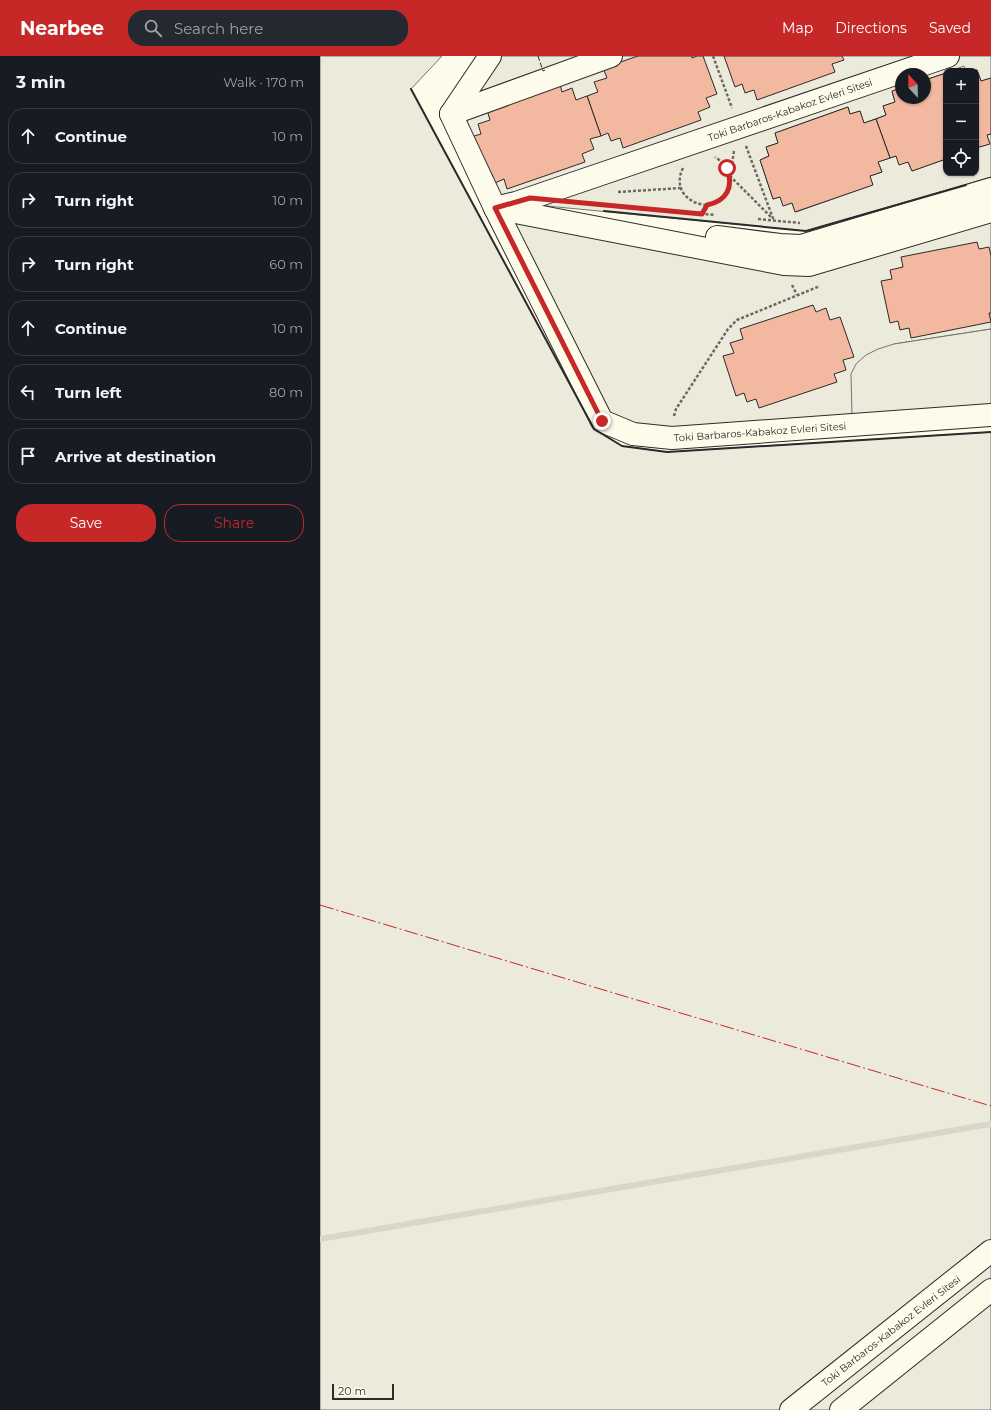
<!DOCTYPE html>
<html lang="en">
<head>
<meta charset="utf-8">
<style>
	:root { --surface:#171b24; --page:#242831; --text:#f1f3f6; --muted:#9ea1a6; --line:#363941; --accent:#c62828 }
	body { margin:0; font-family:Montserrat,sans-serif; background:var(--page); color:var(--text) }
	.controls { position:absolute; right:12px; top:12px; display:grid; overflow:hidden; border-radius:8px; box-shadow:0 1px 3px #0004 }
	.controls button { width:36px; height:36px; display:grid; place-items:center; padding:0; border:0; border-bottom:1px solid var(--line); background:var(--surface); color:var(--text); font:20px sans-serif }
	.compass { position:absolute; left:575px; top:12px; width:36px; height:36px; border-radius:50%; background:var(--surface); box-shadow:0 1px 3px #0004; rotate:338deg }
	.scale { position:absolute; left:12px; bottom:10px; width:62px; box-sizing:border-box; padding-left:4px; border:2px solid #2b2b2b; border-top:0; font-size:11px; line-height:14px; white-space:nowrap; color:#2b2b2b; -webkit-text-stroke:3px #fdfbea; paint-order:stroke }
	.stop { position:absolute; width:12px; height:12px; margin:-9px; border:3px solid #c62828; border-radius:50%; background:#fff }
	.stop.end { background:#c62828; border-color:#fff; box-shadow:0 1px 4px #0008 }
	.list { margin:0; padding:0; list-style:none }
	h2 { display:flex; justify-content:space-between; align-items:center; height:52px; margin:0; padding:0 16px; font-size:17px }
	h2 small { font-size:13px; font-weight:400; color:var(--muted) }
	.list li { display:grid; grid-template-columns:26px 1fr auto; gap:12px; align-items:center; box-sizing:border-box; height:56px; margin:0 8px 8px; padding:0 8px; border:1px solid var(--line); border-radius:16px }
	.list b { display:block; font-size:15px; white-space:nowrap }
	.list em { font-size:13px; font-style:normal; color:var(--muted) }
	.actions { display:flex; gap:8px; padding:12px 16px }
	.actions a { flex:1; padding:9px 0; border:1px solid var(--accent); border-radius:16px; text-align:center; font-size:14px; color:var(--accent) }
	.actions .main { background:var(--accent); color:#fff }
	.icon { flex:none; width:22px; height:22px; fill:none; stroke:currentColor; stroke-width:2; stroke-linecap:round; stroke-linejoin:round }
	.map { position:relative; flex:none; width:671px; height:1354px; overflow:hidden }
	header { display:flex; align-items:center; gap:24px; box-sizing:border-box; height:56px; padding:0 20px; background:var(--accent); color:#fff }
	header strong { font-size:19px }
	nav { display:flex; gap:22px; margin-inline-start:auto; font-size:14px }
	.search { width:280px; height:36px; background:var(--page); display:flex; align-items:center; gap:10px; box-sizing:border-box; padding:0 14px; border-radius:16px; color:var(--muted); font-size:15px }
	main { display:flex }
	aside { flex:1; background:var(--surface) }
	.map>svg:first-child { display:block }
	.green { fill:#ecebdb; stroke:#74746e }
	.parking { fill:#eceadb; stroke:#74746e }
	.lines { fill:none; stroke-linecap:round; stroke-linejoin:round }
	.stream { stroke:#d8d7c9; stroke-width:6 }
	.building { fill:#f2b8a0; stroke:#2b2b2b }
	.minor-casing { stroke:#2b2b2b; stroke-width:24 }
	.path { stroke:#6a6964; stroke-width:2.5; stroke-dasharray:3 2; stroke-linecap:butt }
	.minor { stroke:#fdfbea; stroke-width:22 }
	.fence { stroke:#2b2b2b; stroke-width:1; stroke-dasharray:5 2; stroke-linecap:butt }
	.wall { stroke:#2b2b2b; stroke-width:2 }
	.power { stroke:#c62828; stroke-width:1; stroke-dasharray:14 3 2 3; stroke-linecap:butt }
	.route { stroke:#c62828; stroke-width:5 }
	.labels { text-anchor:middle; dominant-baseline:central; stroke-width:3; stroke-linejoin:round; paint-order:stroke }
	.street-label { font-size:10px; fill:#2b2b2b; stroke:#fdfbea }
</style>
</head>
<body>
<header>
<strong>Nearbee</strong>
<div class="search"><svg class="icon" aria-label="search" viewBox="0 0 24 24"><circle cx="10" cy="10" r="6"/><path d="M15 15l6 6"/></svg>Search here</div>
<nav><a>Map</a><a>Directions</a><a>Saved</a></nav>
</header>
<main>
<aside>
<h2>3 min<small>Walk · 170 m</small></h2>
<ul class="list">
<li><svg class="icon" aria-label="ahead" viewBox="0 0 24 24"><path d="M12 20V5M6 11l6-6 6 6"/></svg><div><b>Continue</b></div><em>10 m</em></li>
<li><svg class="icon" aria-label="right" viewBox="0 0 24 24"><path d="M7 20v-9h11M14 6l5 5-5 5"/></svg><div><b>Turn right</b></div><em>10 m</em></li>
<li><svg class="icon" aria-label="right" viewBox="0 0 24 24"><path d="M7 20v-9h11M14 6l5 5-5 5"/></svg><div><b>Turn right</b></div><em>60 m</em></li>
<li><svg class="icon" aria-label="ahead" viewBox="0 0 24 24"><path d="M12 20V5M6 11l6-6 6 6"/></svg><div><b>Continue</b></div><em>10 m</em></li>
<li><svg class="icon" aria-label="left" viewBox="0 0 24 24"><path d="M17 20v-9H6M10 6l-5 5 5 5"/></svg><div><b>Turn left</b></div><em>80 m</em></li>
<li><svg class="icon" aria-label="arrive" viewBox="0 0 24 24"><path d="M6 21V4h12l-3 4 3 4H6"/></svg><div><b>Arrive at destination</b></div></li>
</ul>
<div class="actions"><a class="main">Save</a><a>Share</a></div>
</aside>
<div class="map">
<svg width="671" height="1354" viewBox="0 0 671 1354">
	<rect width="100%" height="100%" fill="#fdfbea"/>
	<g class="green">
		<polygon points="0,0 122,0 91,33 274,373 302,390 347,396 671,376 671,1354 0,1354"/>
		<polygon points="173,0 671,0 671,22 661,25 657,14 646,15 644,10 631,15 626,15 626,17 605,24 605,18 581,18 581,32 572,36 575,46 563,50 566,59 544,67 540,55 530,58 528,51 455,77 458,87 446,91 449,100 440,104 453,143 460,141 472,147 476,156 552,129 550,120 562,116 558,106 576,100 588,106 592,115 626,103 626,117 656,117 656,92 669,88 667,79 671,78 671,121 486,175 175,145 134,57"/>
		<polygon points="182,159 466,216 671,164 671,273 574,288 532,360 351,373 316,370 286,359"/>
	</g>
	<polygon class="parking" points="671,273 671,351 532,360 531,318 536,308 546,299 558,293 574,288"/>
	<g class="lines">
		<polyline class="stream" points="0,1183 671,1068"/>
	</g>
	<g class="building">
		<polygon points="318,0 372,0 372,2 377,0 383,0 397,38 386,42 390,51 378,56 381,64 303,92 300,82 291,85 288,77 281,80 267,40 278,36 274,26 287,22 283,12"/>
		<polygon points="404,0 522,0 524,4 512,8 515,16 437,44 434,34 425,37 422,28 415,31"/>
		<polygon points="657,14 661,25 671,22 671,78 667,79 670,88 656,92 656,15 653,15"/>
		<polygon points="626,17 626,103 592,115 588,106 579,109 576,100 570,102 556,63 566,59 563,50 575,46 572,35 581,32 581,42 605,42 605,24"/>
		<polygon points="240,28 242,36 252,32 256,44 267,40 281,80 270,83 274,93 262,98 265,106 187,133 184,123 175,127 172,118 165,120 151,81 161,78 158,68 170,64 167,54"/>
		<polygon points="528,51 530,58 540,55 544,67 556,63 570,102 558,106 562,116 550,120 553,129 475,156 472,147 463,150 460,141 453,143 440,104 449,100 446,91 458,87 455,77"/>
		<polygon points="657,186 659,193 669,191 671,200 671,257 669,257 671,266 591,282 589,272 580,274 578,265 570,267 561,225 572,223 570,214 583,211 581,201"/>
		<polygon points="493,249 496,256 506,252 510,264 520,261 534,301 523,304 526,314 514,318 517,326 439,352 436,343 427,346 424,337 416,340 403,300 414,297 410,287 423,283 420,273"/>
	</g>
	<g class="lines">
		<g class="minor-casing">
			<g id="minor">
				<polyline points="170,0 131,58 175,152 282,365 313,378 352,382 671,359"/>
				<polyline points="131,58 291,0"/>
				<polyline points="179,151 196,147 628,0"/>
				<polyline points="175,152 464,208 489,209 671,155"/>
				<polyline points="397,181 460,189 481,190 671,133"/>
				<polyline points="471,1354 671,1195"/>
				<polyline points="521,1354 671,1234"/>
			</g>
		</g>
		<g class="path">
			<polyline points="393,0 412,52"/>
			<polyline points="426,90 454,165"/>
			<polyline points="414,95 410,120 452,162"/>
			<path d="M363,112C353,132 367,148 387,149"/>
			<polyline points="298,136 361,132"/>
			<polyline points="276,148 395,159"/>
			<path d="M382,158L387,149C413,143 419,116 395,101"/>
			<polyline points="438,163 480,167"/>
			<polyline points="472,229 477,239"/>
			<polyline points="354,360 356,353 408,273 417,264 500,230"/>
		</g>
		<use href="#minor" class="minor"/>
		<polyline class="fence" points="218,0 223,15 225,14"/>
		<g class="wall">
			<polyline points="91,33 274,373 302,390 347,396 671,376"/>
			<polyline points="284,155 486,175 646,129"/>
		</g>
		<polyline class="power" points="0,849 671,1050"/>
	</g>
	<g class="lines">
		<path class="route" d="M282,365L175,152L210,142L382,158L387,149C407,145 414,131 407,112"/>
	</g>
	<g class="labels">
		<g class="street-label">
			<text transform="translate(470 54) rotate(-19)">Toki Barbaros-Kabakoz Evleri Sitesi</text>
			<text transform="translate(440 376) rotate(-4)">Toki Barbaros-Kabakoz Evleri Sitesi</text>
			<text transform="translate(571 1275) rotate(-38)">Toki Barbaros-Kabakoz Evleri Sitesi</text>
		</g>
	</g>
</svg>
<div class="controls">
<button>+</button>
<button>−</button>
<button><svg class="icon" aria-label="locate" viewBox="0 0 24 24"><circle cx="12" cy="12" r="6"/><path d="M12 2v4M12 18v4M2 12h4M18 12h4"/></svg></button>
</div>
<svg class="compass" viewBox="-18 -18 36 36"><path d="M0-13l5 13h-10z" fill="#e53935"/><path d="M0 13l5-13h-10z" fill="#9ea1a6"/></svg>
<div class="scale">20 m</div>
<div class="stop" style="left:407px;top:112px"></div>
<div class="stop end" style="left:282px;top:365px"></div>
</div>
</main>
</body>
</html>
